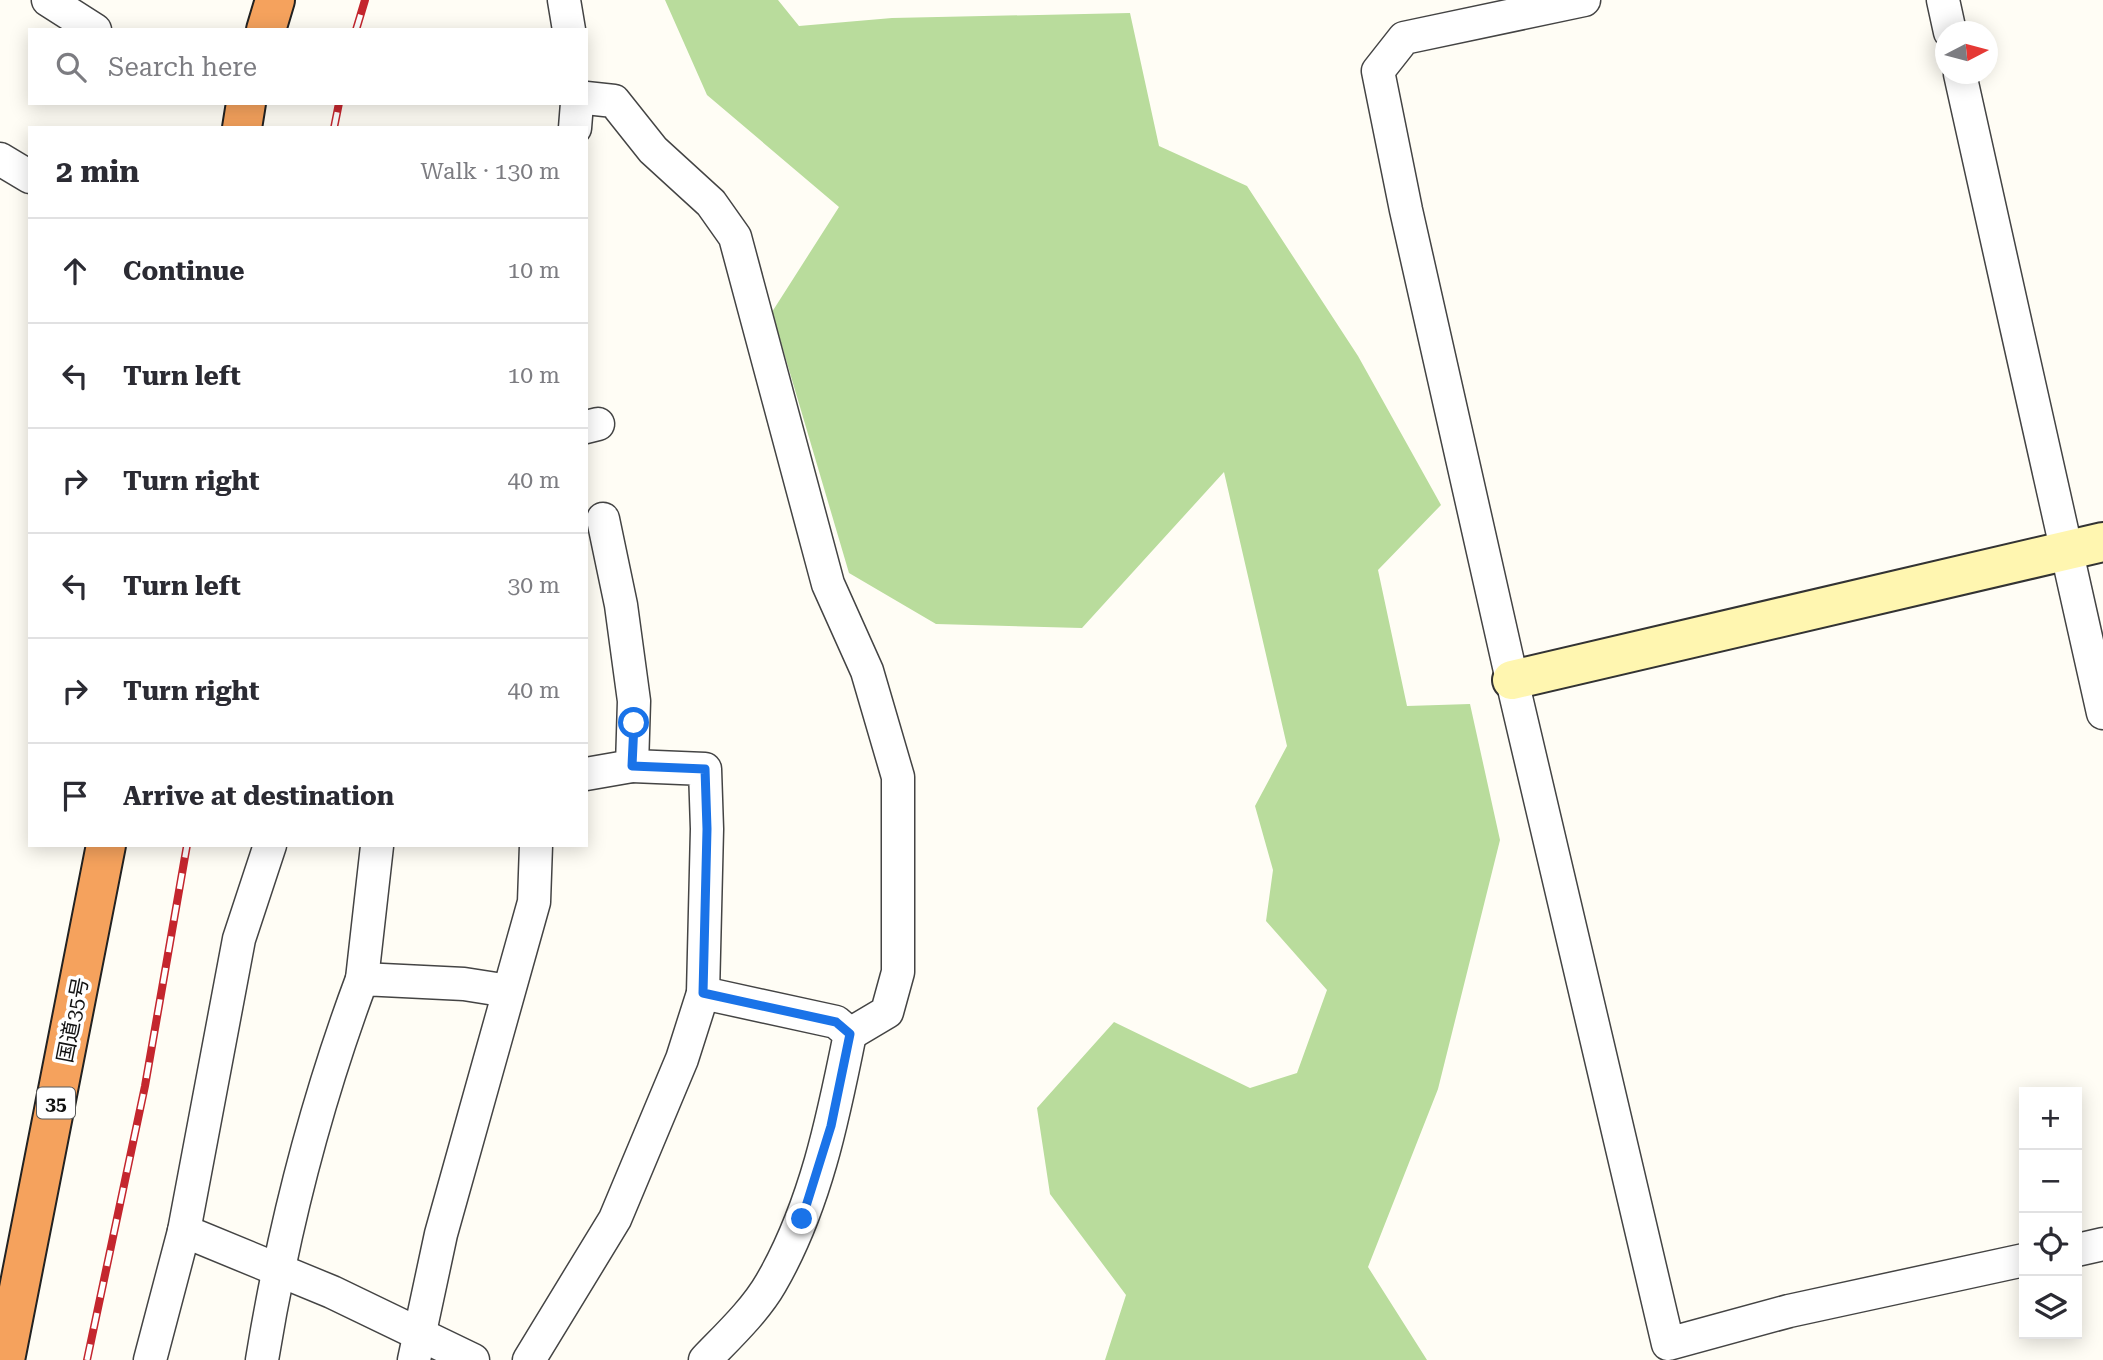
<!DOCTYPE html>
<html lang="en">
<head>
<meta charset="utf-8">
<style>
	:root { --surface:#fff; --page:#f2f2f3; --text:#2b2b33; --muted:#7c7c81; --line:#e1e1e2 }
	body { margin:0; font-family:"Roboto Serif","Noto Sans JP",serif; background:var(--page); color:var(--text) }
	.controls { position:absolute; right:21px; bottom:21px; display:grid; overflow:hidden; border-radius:0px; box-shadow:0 4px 18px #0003 }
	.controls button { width:63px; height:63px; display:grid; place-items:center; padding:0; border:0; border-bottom:2px solid var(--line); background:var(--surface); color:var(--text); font:35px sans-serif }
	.compass { position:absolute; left:1935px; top:21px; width:63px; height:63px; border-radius:50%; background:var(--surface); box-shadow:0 4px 18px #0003; rotate:84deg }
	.stop { position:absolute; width:21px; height:21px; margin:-16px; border:5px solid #1a73e8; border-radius:50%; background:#fff }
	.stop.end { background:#1a73e8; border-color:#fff; box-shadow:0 2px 7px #0008 }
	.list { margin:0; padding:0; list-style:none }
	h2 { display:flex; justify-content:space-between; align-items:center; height:91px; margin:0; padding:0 28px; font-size:30px }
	h2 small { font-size:23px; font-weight:400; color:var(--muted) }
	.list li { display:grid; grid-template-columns:46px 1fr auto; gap:21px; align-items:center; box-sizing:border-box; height:105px; padding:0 28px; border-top:2px solid var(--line) }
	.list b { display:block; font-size:26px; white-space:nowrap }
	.list em { font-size:23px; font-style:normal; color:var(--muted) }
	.icon { flex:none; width:38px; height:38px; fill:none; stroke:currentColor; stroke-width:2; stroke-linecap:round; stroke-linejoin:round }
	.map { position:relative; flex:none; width:2103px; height:1360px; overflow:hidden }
	.search { position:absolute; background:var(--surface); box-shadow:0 4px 18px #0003; left:28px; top:28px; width:560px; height:77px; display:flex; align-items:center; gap:18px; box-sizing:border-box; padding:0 24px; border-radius:0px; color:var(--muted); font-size:26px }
	.panel { position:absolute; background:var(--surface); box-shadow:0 4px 18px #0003; left:28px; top:126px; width:560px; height:721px; border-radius:0px }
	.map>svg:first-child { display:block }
	.forest { fill:#b9dc9c }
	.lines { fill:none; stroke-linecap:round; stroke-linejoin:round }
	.street-casing { stroke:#444; stroke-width:35 }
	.secondary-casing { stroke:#333; stroke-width:42 }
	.highway-casing { stroke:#222; stroke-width:42 }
	.street { stroke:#fff; stroke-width:32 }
	.secondary { stroke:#fff6b0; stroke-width:38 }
	.highway { stroke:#f5a25d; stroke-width:38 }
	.rail-casing { stroke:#c4262e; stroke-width:8 }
	.rail { stroke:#fff; stroke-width:5; stroke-dasharray:16; stroke-linecap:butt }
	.route { stroke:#1a73e8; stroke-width:9 }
	.labels { text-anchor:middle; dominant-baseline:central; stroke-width:7; stroke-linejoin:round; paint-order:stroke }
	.shield { fill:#fff; stroke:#585858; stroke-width:2 }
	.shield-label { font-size:19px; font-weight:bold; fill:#111 }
	.street-label { font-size:21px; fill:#111; stroke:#fff }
</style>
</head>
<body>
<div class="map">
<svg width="2103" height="1360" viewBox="0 0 2103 1360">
	<rect width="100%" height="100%" fill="#fffdf5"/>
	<polygon class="forest" points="665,0 778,0 799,26 892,18 1130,13 1159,146 1247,186 1358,356 1441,505 1378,570 1407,706 1470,704 1500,840 1438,1089 1368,1267 1427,1360 1105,1360 1126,1295 1050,1194 1037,1108 1114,1022 1250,1088 1297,1073 1327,990 1266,921 1273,870 1255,806 1287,746 1224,472 1082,628 936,624 849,573 772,312 839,207 707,95"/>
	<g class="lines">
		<g class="street-casing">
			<g id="street">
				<polyline points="48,0 95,30"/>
				<polyline points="564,0 569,30"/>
				<polyline points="1584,0 1404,38 1378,71 1406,210 1512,680 1668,1344 1789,1311 2024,1260"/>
				<polyline points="1943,0 1950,32"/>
				<path d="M1960,74C2008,287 2054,500 2103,713"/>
				<polyline points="586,98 614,101 653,150 711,203 735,237 828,584 867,671 898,777 898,972 887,1012 850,1034"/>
				<polyline points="575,128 577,103"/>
				<polyline points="0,159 30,177"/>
				<polyline points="586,427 598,424"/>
				<polyline points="586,774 632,766 634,701 621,605 603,519"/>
				<polyline points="362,979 377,846"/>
				<path d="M703,993L836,1022L850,1034C833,1119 815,1207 771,1283C755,1311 727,1337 705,1360"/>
				<polyline points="184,1231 332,1292 473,1360"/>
				<polyline points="2077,1250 2103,1244"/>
				<polyline points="150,1360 184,1231 239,939 270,845"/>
				<path d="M262,1360C283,1231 316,1102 362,979L464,984L508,991"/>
				<polyline points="414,1360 441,1234 534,902 536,845"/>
				<polyline points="529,1360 615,1219 682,1059 703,993 707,829 705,769 632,766"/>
			</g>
		</g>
		<g class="secondary-casing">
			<polyline id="secondary" points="1512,680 2103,542"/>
		</g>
		<g class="highway-casing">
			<g id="highway">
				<polyline points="266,30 275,0"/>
				<polyline points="242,128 246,103"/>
				<polyline points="5,1360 106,845"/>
			</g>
		</g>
		<use href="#street" class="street"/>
		<use href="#secondary" class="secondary"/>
		<use href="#highway" class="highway"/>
		<g class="rail-casing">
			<g id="rail">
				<polyline points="356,30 365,0"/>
				<polyline points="334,128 339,103"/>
				<polyline points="87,1360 145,1086 187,845"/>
			</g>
		</g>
		<use href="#rail" class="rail"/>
	</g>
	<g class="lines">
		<polyline class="route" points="634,723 632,766 705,769 707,829 703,993 836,1022 850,1034 831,1126 802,1219"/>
	</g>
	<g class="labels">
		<rect class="shield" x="37" y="1087.5" width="38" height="31" rx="5"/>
		<g class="shield-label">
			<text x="56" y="1103">35</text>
		</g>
		<g class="street-label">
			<text transform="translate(73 1020) rotate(-79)">国道35号</text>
		</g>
	</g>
</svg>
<div class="controls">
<button>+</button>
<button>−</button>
<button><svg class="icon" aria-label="locate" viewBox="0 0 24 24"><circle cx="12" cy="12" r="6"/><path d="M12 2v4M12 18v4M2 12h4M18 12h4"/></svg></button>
<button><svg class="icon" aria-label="layers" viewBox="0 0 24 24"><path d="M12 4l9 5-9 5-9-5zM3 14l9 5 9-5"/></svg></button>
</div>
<svg class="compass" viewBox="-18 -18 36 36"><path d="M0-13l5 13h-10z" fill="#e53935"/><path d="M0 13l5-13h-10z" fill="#7c7c81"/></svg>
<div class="stop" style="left:634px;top:723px"></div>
<div class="stop end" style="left:802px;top:1219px"></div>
<div class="search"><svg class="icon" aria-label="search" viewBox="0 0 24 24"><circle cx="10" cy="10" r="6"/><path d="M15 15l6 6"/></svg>Search here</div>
<section class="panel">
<h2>2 min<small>Walk · 130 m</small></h2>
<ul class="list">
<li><svg class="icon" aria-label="ahead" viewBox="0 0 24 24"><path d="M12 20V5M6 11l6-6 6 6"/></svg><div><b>Continue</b></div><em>10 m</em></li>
<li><svg class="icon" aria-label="left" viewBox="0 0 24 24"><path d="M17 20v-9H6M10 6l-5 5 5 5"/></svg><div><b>Turn left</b></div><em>10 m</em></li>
<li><svg class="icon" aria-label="right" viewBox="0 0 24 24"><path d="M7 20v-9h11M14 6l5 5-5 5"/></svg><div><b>Turn right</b></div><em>40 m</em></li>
<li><svg class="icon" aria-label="left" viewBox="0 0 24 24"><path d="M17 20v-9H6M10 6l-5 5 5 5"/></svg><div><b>Turn left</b></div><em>30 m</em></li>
<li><svg class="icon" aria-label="right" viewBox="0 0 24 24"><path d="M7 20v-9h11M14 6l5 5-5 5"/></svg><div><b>Turn right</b></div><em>40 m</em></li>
<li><svg class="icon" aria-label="arrive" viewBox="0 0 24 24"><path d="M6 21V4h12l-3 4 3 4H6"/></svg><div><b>Arrive at destination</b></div></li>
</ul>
</section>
</div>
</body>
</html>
